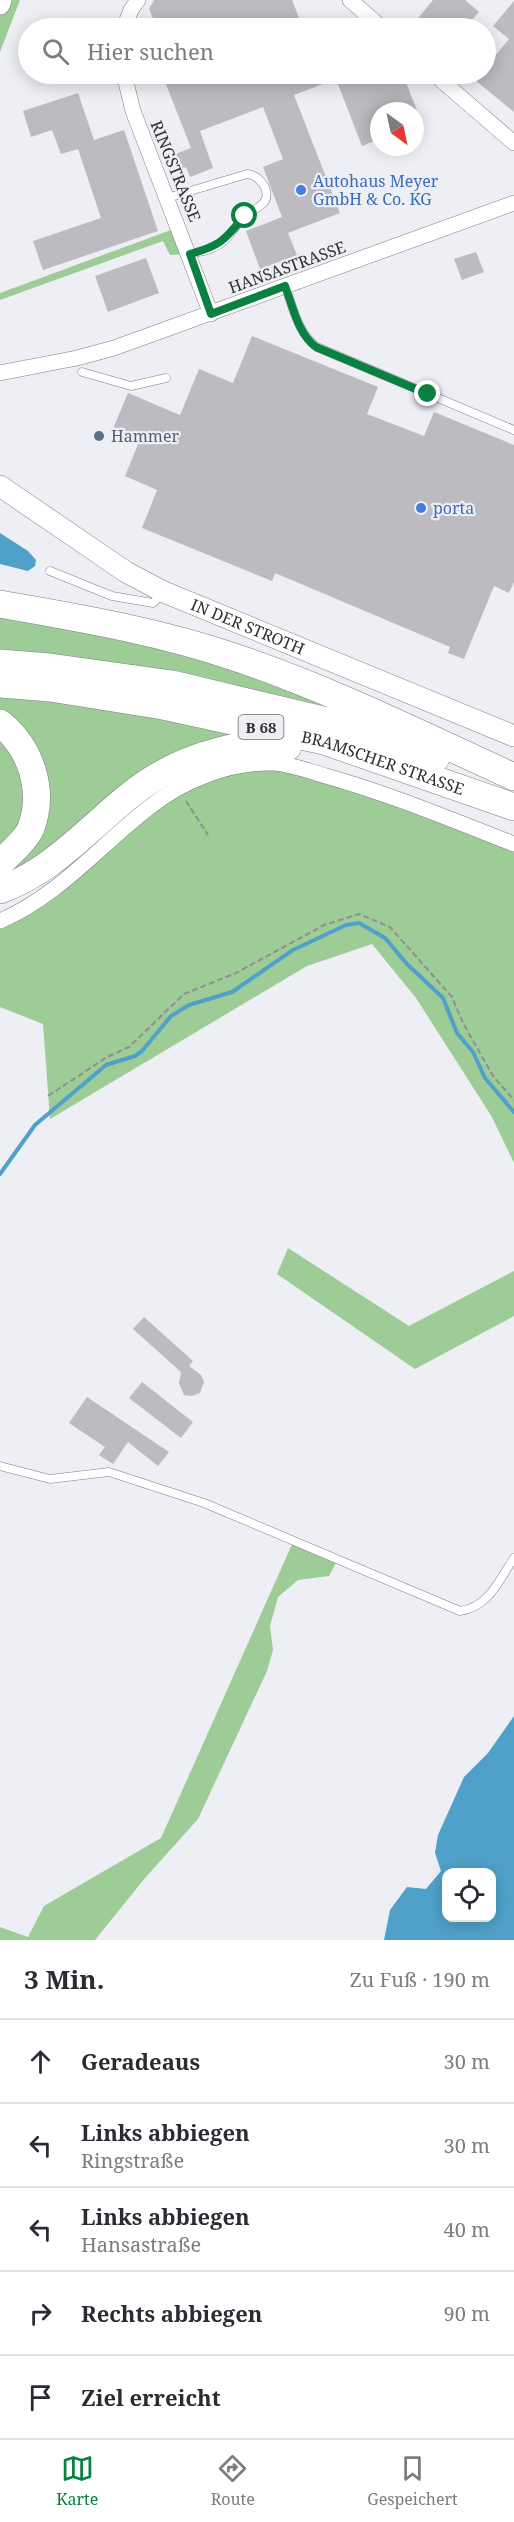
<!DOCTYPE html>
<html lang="de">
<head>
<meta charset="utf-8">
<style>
	:root { --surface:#fff; --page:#f7f7f7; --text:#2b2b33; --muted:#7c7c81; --line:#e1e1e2; --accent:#0b8043 }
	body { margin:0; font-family:"Noto Serif",serif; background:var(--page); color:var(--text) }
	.controls { position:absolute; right:18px; bottom:18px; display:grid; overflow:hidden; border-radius:12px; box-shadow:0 3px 15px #0003 }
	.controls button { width:54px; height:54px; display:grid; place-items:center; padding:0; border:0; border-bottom:2px solid var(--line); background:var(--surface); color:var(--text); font:30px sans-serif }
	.compass { position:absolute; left:370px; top:102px; width:54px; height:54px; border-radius:50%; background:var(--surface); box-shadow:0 3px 15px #0003; rotate:147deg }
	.stop { position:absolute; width:18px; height:18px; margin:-14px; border:4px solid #0b8043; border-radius:50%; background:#fff }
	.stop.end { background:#0b8043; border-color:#fff; box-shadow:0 2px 6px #0008 }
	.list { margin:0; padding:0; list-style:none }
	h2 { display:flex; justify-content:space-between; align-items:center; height:78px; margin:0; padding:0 24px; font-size:26px }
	h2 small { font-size:20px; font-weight:400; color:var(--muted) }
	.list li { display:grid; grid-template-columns:39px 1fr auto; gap:18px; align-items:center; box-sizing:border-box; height:84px; padding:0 24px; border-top:2px solid var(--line) }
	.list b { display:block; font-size:22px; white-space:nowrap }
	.list p { margin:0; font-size:20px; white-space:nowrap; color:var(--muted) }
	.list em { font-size:20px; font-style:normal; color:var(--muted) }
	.icon { flex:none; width:33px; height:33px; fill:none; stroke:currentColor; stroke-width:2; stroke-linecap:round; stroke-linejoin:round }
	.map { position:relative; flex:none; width:514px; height:1940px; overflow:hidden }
	.search { position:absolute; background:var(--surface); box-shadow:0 3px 15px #0003; left:18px; right:18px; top:18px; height:66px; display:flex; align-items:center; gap:15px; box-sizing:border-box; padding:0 21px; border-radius:33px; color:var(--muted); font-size:22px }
	.sheet { height:498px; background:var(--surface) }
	nav { display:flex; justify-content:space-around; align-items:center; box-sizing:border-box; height:84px; border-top:2px solid var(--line); background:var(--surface); font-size:16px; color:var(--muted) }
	nav a { display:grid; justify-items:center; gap:3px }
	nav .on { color:var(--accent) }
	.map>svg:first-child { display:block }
	.green { fill:#9ecc97 }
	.water { fill:#50a1c9; fill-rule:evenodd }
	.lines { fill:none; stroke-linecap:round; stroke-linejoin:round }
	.stream { stroke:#50a1c9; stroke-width:4 }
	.building { fill:#bbbbc1 }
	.lane-casing { stroke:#7e7e84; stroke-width:9 }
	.street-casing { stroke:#7e7e84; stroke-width:16 }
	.secondary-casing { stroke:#7e7e84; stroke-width:22 }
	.highway-casing { stroke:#7e7e84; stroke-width:28 }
	.path { stroke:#8e8e92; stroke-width:2; stroke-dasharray:6 3; stroke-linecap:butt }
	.lane { stroke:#fff; stroke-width:8 }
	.street { stroke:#fff; stroke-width:15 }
	.secondary { stroke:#fff; stroke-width:21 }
	.highway { stroke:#fff; stroke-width:27 }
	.route { stroke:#0b8043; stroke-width:8 }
	.shop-dot { fill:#3f7fe0; stroke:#eeeef5; stroke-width:2 }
	.service-dot { fill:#5c6f8a; stroke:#eeeef5; stroke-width:2 }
	.labels { text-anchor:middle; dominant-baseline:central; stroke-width:4.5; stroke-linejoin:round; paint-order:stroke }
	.shield { fill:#eeeef5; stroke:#69696c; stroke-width:1.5 }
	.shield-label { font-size:15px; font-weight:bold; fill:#303032 }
	.street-label { font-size:16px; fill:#303032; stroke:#eeeef5 }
	.shop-label { font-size:16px; fill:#366cbe; stroke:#eeeef5; text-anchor:start }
	.service-label { font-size:16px; fill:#4e5e75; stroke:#eeeef5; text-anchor:start }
</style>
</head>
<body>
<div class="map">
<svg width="514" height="1940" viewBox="0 0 514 1940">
	<rect width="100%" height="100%" fill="#eeeef5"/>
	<g class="green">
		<polygon points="0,0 20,0 0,52"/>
		<polygon points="179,227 190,254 170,255 163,241 0,300 0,293"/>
		<polygon points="0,604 235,657 514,784 330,722 0,663"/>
		<polygon points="0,684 278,745 205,755 0,890"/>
		<polygon points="274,763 514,844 514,1163 492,1117 416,998 372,944 307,966 50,1119 43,1024 0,1007 0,921 178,788"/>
		<polygon points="288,1248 409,1326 514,1271 514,1316 415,1369 277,1274"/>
		<polygon points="294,1540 338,1559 329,1576 298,1580 278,1597 270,1626 273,1650 267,1671 198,1819 145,1878 95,1940 0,1940 0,1927 28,1937 44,1906 161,1838"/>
	</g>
	<g class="water">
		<polygon points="0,533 28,551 36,560 35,566 28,571 0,564"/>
		<path d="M514,1716V1940H384L390,1910L407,1887L426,1889L441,1871L435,1853L438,1835L464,1777L488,1753ZM446,1872H492V1918H446Z"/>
	</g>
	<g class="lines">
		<polyline class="stream" points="0,1174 35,1125 106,1065 135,1056 142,1051 171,1016 189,1005 232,992 293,950 346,925 359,923 385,938 407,964 443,998 457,1033 473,1052 485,1078 514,1112"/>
	</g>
	<g class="building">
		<polygon points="154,0 292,0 303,28 157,28 149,9"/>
		<polygon points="433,0 465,0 479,12 465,28 410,28"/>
		<polygon points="514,1 514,112 475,80 480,74 486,74 486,67 509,39 493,26"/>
		<polygon points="162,74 403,74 417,111 379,111 379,139 362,146 336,79 294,95 340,213 288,233 297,255 260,269 246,231 282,217 263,167 283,159 263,107 200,131 213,168 190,177 186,167 178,170 173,155 191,148"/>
		<polygon points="78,93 94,140 124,130 158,231 43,270 33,241 101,218 78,149 61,154 52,130 31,137 23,111"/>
		<polygon points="476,252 484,272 462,280 454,259"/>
		<polygon points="146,258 159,293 108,312 95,276"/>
		<polygon points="252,336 378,387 367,414 424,436 434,412 514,445 514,582 509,593 494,586 464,659 448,653 450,647 275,573 272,581 142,528 157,490 125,476 139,442 112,431 128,393 180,415 199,369 233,383"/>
		<polygon points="144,1317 193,1361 189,1366 201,1375 204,1382 200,1393 192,1396 184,1395 179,1383 181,1372 133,1329"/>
		<polygon points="142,1382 193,1422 181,1438 129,1398"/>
		<polygon points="87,1397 169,1452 158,1466 128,1442 113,1464 99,1455 105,1447 69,1423"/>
	</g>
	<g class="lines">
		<g class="lane-casing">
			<g id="lane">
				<path d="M167,198L247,174C258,175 271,189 265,201C261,207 252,211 246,215C234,226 229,241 213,248C206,251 197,252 190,254"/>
				<path d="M285,286C293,307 298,334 317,347L514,430"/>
				<polyline points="82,372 131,386 166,378"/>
				<polyline points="50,571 112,596 153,603 163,593"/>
				<path d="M0,1466L50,1479L109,1472L204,1503L460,1611C489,1607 499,1580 514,1558"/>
			</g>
		</g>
		<g class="street-casing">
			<g id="street">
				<polyline points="350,0 382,28"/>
				<polyline points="124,28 131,10 138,0"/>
				<polyline points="124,74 133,111 211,314"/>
				<polyline points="434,74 514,143"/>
				<polyline points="0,373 77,358 114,348 514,203"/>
				<path d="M0,921C60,895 100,845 151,806C184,780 230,762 273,763C291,764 309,771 326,776C390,794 452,820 514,844"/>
			</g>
		</g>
		<g class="secondary-casing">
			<g id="secondary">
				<polyline points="0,4 1,0"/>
				<path id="s1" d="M0,486L126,572L164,592L514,736"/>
			</g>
		</g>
		<g class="highway-casing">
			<g id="highway">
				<path d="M0,604C79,618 158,631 234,657C330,689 422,735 514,777"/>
				<polyline points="0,663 50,667 172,684 331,722 436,758"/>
				<path id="s2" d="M0,684L50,688L163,706L324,741L514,807"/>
				<path d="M0,723C31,748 45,790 31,828C28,837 8,856 0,863"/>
				<path d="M0,890C51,872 88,829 129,796C155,775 187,759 219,751C242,745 264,742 288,747"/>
			</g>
		</g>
		<g class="path">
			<polyline points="186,801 208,835"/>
			<polyline points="48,1096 107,1057 129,1047 184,994 236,973 324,925 359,914 390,927 452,997 463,1023 493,1076 514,1100"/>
		</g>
		<use href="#lane" class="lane"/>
		<use href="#street" class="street"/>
		<use href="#secondary" class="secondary"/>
		<use href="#highway" class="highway"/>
	</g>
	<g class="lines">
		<path class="route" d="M245,216C224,240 222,245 190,254L211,314L285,286C293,307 298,334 316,347L428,394"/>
	</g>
	<g class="shop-dot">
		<circle cx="301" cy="190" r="6"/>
		<circle cx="421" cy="508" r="6"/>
	</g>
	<circle class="service-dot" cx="99" cy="436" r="6"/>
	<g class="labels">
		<rect class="shield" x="238.5" y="715" width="45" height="24" rx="4.5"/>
		<g class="shield-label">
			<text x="261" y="727">B 68</text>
		</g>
		<g class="street-label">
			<text transform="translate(176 171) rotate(68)">RINGSTRASSE</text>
			<text transform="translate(287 267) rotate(-20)">HANSASTRASSE</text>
			<text stroke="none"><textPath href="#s1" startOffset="286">IN DER STROTH</textPath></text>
			<text stroke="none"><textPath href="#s2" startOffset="392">BRAMSCHER STRASSE</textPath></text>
		</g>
		<g class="shop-label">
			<text x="313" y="181">Autohaus Meyer<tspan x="313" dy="18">GmbH &amp; Co. KG</tspan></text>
			<text x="433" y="508">porta</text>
		</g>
		<g class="service-label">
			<text x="111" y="436">Hammer</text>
		</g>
	</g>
</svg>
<div class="controls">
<button><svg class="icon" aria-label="locate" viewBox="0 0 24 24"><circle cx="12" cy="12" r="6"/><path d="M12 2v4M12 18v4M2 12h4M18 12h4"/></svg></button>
</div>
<svg class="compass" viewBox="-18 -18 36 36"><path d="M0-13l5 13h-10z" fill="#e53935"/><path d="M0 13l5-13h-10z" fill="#7c7c81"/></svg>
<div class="stop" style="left:245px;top:216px"></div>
<div class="stop end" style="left:428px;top:394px"></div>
<div class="search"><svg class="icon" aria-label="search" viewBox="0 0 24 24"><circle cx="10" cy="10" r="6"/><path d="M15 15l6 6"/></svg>Hier suchen</div>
</div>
<section class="sheet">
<h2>3 Min.<small>Zu Fuß · 190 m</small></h2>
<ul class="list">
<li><svg class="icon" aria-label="ahead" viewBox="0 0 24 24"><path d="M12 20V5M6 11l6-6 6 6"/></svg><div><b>Geradeaus</b></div><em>30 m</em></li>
<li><svg class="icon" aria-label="left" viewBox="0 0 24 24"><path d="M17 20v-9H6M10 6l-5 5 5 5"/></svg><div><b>Links abbiegen</b><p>Ringstraße</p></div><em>30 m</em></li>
<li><svg class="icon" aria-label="left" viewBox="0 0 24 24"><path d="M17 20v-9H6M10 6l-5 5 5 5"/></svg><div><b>Links abbiegen</b><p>Hansastraße</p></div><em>40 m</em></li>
<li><svg class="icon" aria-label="right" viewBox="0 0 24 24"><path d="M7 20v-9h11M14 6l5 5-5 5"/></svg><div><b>Rechts abbiegen</b></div><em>90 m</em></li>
<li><svg class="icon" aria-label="arrive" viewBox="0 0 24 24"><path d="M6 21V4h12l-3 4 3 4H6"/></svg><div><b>Ziel erreicht</b></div></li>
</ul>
</section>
<nav>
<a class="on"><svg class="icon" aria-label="map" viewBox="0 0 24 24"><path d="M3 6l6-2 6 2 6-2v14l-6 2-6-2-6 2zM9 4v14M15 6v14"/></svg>Karte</a>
<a><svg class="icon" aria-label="directions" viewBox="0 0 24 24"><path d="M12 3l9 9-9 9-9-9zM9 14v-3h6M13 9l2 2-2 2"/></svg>Route</a>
<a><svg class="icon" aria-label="saved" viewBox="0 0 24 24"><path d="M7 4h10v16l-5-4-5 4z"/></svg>Gespeichert</a>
</nav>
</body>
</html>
